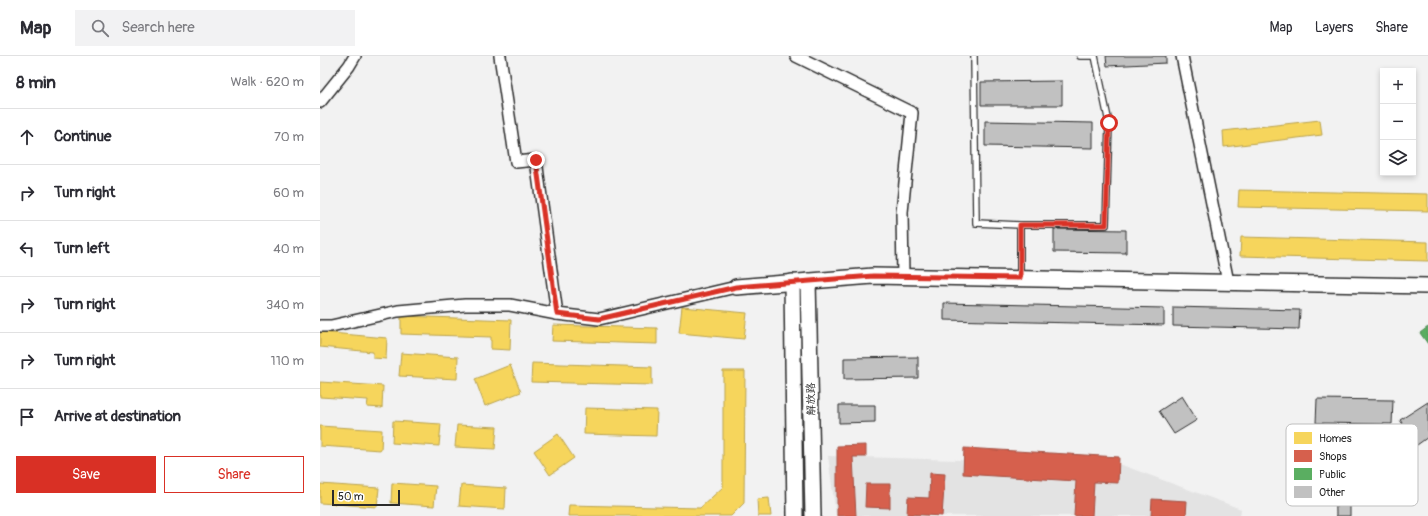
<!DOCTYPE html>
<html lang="en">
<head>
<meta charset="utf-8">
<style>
	:root { --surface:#fff; --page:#f2f2f3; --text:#2b2b33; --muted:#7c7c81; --line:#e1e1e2; --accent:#d93025 }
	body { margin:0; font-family:Pangolin,"LXGW WenKai TC",sans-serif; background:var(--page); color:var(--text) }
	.controls { position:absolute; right:12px; top:12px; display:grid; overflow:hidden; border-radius:0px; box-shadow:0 2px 6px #0003 }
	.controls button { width:36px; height:36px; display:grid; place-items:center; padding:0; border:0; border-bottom:1px solid var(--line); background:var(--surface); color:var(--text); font:20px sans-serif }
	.scale { position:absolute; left:12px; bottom:10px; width:68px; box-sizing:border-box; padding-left:4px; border:2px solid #2b2b2b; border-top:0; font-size:11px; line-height:14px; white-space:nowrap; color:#2b2b2b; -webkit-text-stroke:3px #fff; paint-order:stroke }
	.stop { position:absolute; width:12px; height:12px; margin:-9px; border:3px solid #d93025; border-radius:50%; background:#fff }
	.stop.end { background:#d93025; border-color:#fff; box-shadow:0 1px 4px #0008 }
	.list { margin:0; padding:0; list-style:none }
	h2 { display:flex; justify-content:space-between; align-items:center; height:52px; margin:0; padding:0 16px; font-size:17px }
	h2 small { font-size:13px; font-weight:400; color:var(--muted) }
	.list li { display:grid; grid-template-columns:26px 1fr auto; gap:12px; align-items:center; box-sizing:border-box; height:56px; padding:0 16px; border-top:1px solid var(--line) }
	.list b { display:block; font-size:15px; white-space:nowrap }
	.list em { font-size:13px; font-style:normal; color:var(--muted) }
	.actions { display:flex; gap:8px; padding:12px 16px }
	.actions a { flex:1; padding:9px 0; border:1px solid var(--accent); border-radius:0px; text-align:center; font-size:14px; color:var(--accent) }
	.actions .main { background:var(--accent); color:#fff }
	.icon { flex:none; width:22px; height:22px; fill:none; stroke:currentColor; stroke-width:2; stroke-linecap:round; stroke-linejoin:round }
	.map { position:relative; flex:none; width:1108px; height:460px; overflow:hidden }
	header { display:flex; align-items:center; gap:24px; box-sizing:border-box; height:56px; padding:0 20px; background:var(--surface); border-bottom:1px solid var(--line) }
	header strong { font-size:19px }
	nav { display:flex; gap:22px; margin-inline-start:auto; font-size:14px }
	.search { width:280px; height:36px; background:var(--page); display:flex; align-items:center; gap:10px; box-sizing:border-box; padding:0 14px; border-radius:0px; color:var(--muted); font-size:15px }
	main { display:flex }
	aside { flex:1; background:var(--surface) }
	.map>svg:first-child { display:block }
	.built { fill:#e3e3e3 }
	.homes { fill:#f6d55c; stroke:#b9a24d }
	.shops { fill:#d6604d; stroke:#a35043 }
	.public { fill:#5aae61; stroke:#4c8751 }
	.building { fill:#c1c1c1; stroke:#2b2b2b }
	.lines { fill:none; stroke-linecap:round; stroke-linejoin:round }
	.lane-casing { stroke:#2b2b2b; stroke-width:8 }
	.street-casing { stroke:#2b2b2b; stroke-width:14 }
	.secondary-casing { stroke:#2b2b2b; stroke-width:18 }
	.lane { stroke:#fff; stroke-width:5.5 }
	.street { stroke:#fff; stroke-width:11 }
	.secondary { stroke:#fff; stroke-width:15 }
	.route { stroke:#d93025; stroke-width:5 }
	.labels { text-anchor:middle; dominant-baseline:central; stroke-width:4; stroke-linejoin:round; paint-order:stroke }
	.street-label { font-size:11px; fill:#2b2b2b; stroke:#fff }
	.key { fill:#fff; stroke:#bfbfbf; stroke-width:1 }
	.key-label { font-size:11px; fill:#2b2b2b }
</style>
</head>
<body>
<header>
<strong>Map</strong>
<div class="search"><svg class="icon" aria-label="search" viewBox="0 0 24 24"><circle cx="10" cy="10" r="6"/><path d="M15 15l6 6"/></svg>Search here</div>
<nav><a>Map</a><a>Layers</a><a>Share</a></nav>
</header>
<main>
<aside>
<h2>8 min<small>Walk · 620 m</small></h2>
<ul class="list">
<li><svg class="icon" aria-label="ahead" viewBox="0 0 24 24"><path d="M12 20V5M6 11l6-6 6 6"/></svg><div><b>Continue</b></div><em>70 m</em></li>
<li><svg class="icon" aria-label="right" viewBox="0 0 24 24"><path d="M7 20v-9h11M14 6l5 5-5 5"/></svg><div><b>Turn right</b></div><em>60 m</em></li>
<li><svg class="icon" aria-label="left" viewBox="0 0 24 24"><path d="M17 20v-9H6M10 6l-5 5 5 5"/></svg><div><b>Turn left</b></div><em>40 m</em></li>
<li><svg class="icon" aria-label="right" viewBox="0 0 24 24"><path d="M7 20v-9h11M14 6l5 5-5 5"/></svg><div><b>Turn right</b></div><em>340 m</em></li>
<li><svg class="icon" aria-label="right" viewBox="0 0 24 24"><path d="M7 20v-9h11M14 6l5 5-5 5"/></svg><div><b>Turn right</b></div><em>110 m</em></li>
<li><svg class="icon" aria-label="arrive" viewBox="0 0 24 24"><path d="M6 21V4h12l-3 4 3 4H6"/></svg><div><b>Arrive at destination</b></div></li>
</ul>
<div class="actions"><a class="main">Save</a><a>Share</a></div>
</aside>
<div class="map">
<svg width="1108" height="460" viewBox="0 0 1108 460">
	<rect width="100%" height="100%" fill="#f2f2f2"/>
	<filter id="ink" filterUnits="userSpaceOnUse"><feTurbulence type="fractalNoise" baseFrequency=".025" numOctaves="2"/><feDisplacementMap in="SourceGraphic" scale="8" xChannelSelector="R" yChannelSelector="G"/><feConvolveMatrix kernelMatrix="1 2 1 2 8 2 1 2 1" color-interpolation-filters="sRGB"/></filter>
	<g filter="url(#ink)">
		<polygon class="built" points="508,400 802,409 921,453 920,460 516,460"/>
		<g class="homes">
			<polygon points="1000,64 1002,79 904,91 903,75"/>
			<polygon points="919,134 1108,138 1108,155 918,151"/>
			<polygon points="921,181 1108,186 1108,205 920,200"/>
			<polygon points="362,251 427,257 424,283 359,277"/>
			<polygon points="81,260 191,264 190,294 171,293 171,281 81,278"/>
			<polygon points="233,269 337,272 337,288 232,285"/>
			<polygon points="0,276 67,282 66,303 53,302 53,296 0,291"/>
			<polygon points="81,297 138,301 137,323 79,320"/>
			<polygon points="212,307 332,311 332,329 211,326"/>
			<polygon points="190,309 201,336 165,350 155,323"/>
			<polygon points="403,315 425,315 424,447 411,460 248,460 249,449 380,452 403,431"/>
			<polygon points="0,326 63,330 62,352 47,351 48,344 0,341"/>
			<polygon points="265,352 337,354 336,380 264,378"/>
			<polygon points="73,365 121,368 119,390 72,387"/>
			<polygon points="137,369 177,371 175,393 135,391"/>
			<polygon points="0,370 62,374 61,394 0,390"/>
			<polygon points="238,378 254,402 230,419 214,395"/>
			<polygon points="72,427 116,430 114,450 71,447"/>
			<polygon points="0,428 59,432 57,451 0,447"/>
			<polygon points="141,429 186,432 185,453 139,450"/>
			<polygon points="449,442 451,460 438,460 437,443"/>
		</g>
		<g class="shops">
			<polygon points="546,389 546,401 533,401 536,460 517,460 517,390"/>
			<polygon points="644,392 799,401 798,427 774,426 772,460 754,460 756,425 643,418"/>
			<polygon points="610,417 625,418 622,460 587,458 588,441 609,442"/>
			<polygon points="546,428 570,428 570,452 545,451"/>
			<polygon points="832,443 867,445 866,460 831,460"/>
		</g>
		<polygon class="public" points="1108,271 1108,288 1100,277"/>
		<g class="building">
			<polygon points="786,0 846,0 846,7 787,10"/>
			<polygon points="742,25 742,49 661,49 661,26"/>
			<polygon points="665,65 773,67 773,92 665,90"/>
			<polygon points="734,173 806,174 806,197 734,196"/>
			<polygon points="624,247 844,252 844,269 624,264"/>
			<polygon points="853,251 980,254 979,273 853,270"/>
			<polygon points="598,301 598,322 524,323 524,302"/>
			<polygon points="862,340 877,364 854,378 839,355"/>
			<polygon points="997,343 1073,344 1072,368 996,367"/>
			<polygon points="1108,346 1108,381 1097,389 1080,364"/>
			<polygon points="519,349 555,349 555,366 519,367"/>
			<polygon points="1015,407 1030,407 1030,460 1016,460"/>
		</g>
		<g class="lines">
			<g class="lane-casing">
				<g id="lane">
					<polyline points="654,0 656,167 700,169 700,222"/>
					<polyline points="700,169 786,169 789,67 775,0 760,0"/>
				</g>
			</g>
			<g class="street-casing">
				<g id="street">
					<polyline points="180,0 196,106 216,104 237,258"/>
					<polyline points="476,0 592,57 582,156 583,221"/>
					<polyline points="862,0 908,226"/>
					<polyline points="0,46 29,10 35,0"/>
					<polyline points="0,270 11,270 78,255 145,249 190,249 237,258 279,263 416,231"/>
				</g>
			</g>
			<g class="secondary-casing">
				<g id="secondary">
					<polyline points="488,225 493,460"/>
					<polyline points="472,226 475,460"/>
					<polyline points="416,231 553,220 1108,230"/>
				</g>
			</g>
			<use href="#lane" class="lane"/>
			<use href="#street" class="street"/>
			<use href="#secondary" class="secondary"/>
		</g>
	</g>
	<g class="lines" filter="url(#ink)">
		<polyline class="route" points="216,104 237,258 279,263 416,231 553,220 700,222 700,169 786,169 789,67"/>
	</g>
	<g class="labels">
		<g class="street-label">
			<text transform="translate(491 343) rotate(-91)">解放路</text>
		</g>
	</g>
	<rect x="966" y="368" width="132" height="82" rx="6" class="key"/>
	<rect x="974" y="376" width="18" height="12" fill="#f6d55c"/>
	<rect x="974" y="394" width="18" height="12" fill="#d6604d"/>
	<rect x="974" y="412" width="18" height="12" fill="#5aae61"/>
	<rect x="974" y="430" width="18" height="12" fill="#c1c1c1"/>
	<g class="key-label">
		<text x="999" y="386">Homes</text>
		<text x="999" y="404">Shops</text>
		<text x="999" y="422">Public</text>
		<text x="999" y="440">Other</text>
	</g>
</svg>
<div class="controls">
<button>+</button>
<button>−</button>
<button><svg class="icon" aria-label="layers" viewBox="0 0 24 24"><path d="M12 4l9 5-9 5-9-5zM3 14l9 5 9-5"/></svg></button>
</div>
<div class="scale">50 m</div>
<div class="stop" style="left:789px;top:67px"></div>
<div class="stop end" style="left:216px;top:104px"></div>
</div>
</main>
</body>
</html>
